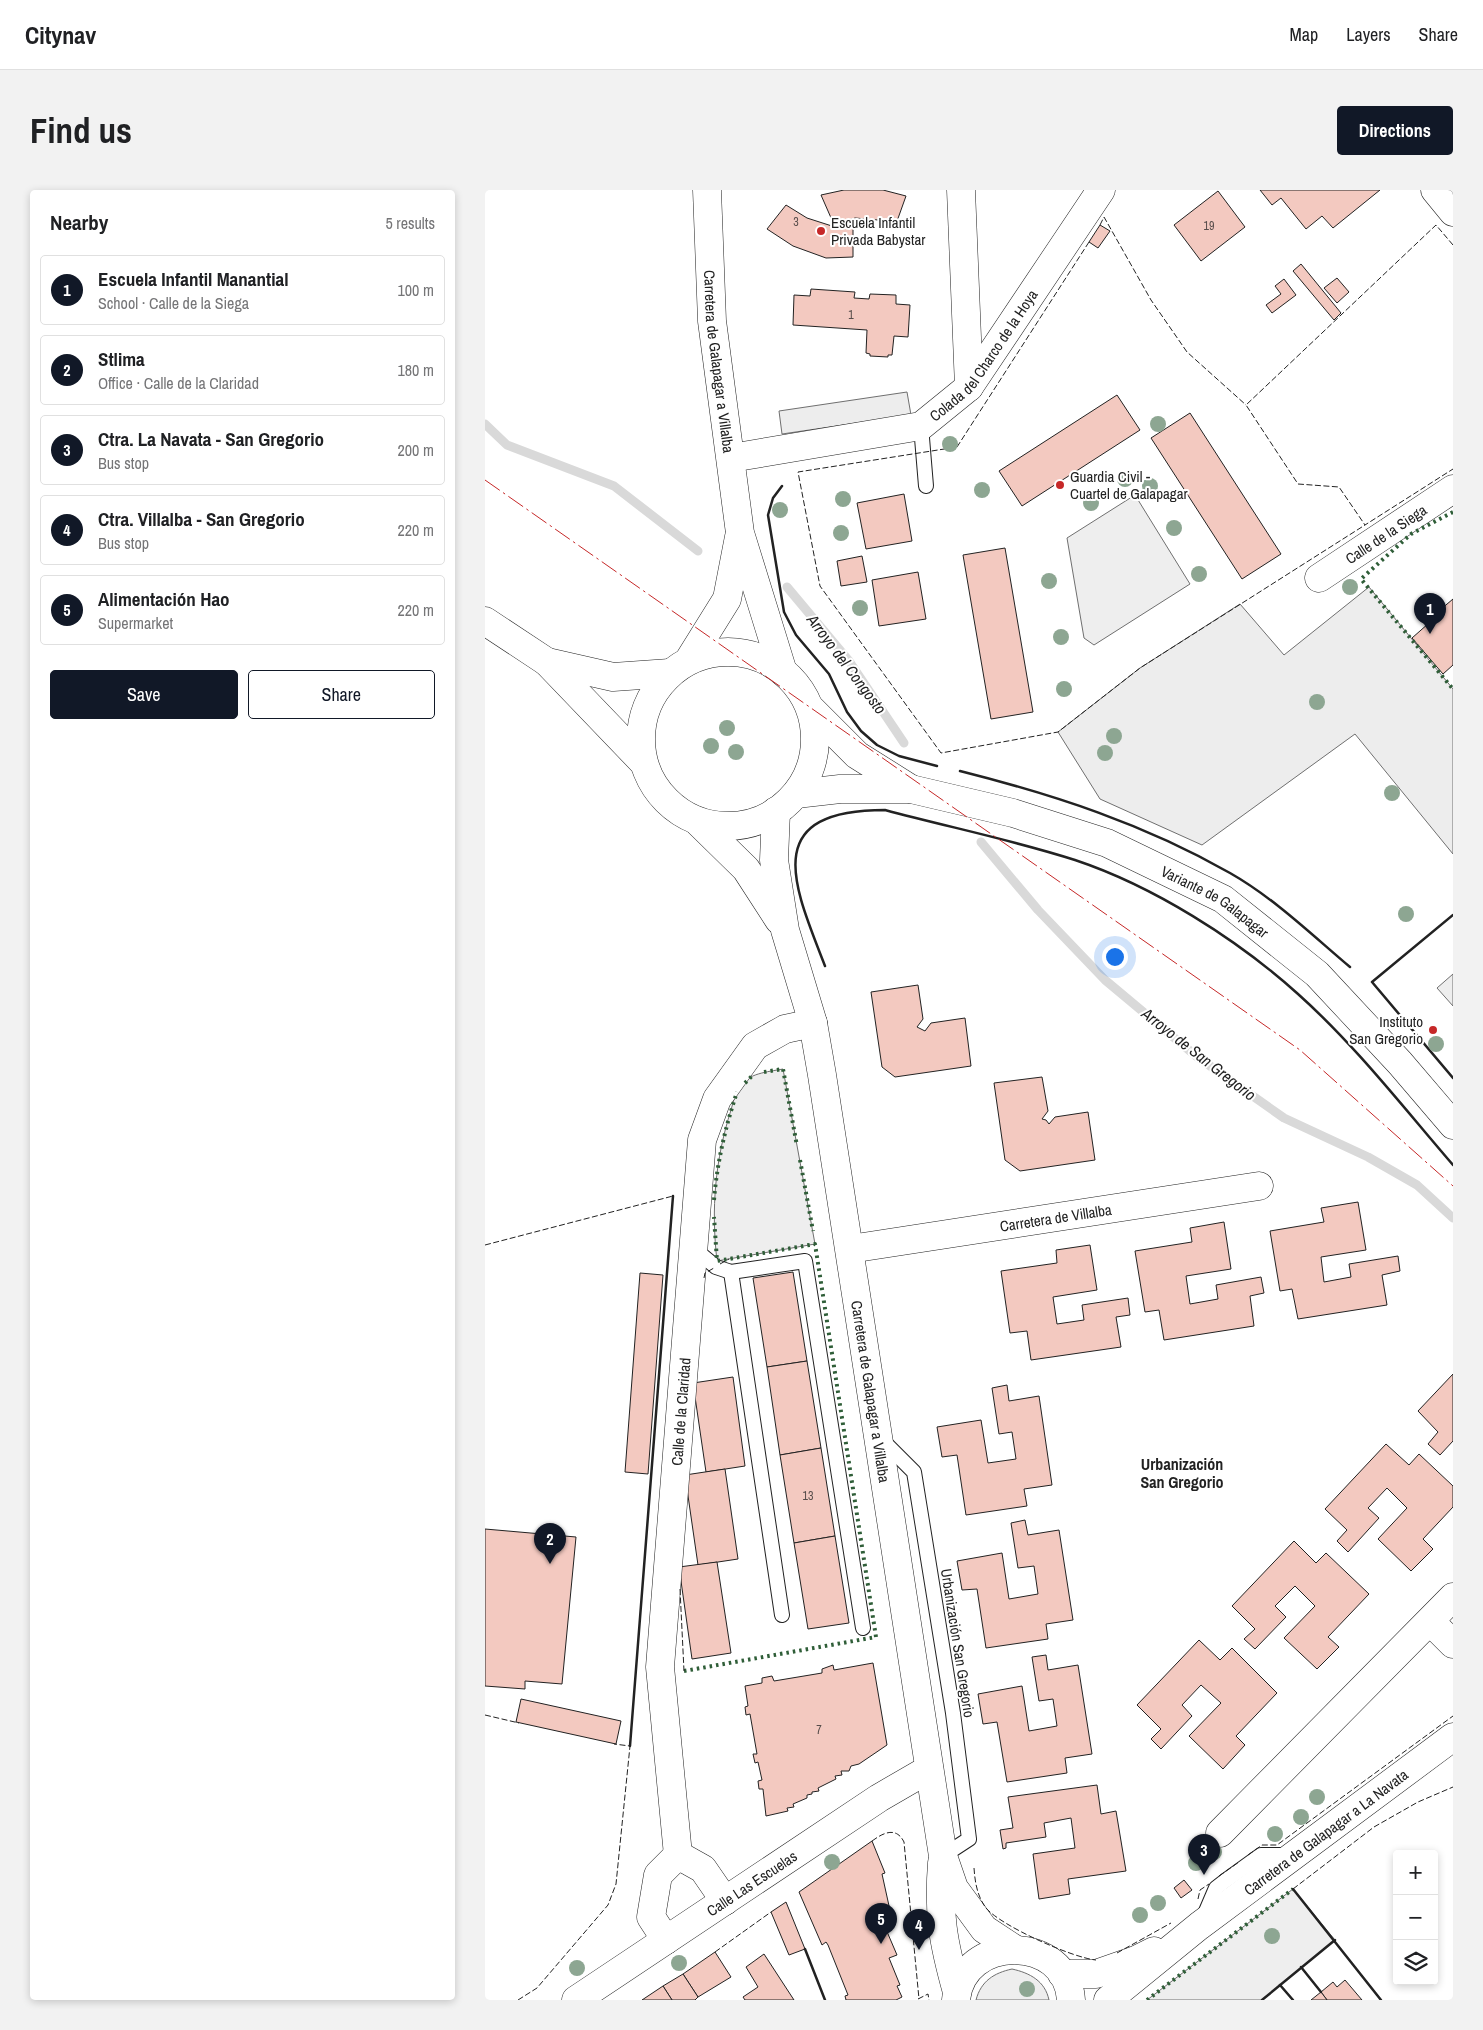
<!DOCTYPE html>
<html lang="en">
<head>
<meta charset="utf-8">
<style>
	:root { --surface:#fff; --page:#f2f2f2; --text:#202124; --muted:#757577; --line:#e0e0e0; --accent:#111827 }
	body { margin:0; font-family:"Archivo Narrow",sans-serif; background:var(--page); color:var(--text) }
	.controls { position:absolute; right:15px; bottom:15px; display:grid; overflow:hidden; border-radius:5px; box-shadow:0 2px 8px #0003 }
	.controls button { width:45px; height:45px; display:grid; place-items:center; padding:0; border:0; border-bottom:1px solid var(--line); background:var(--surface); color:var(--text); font:25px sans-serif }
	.you { position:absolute; left:629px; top:766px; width:18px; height:18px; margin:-12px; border:4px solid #fff; border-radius:50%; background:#1a73e8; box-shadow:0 0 0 8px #1a73e833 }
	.badge { display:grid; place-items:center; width:32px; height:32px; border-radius:50%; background:var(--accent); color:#fff; font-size:16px; font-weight:700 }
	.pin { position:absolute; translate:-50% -41px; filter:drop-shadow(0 1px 2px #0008) }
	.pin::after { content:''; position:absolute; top:26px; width:18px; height:15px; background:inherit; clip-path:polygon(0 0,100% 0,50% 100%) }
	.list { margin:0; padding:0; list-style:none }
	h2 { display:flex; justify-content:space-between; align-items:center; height:65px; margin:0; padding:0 20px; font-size:21px }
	h2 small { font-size:16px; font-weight:400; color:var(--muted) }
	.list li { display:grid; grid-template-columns:32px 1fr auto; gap:15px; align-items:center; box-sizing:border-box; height:70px; margin:0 10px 10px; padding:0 10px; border:1px solid var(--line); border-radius:5px }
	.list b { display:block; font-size:19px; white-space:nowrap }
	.list p { margin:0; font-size:16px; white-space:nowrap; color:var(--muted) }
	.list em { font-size:16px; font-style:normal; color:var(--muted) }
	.actions { display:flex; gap:10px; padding:15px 20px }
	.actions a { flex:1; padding:11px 0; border:1px solid var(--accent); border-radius:5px; text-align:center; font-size:18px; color:var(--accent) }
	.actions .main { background:var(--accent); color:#fff }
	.icon { flex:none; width:28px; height:28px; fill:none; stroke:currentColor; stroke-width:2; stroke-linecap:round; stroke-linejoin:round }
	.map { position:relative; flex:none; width:968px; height:1810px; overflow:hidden; border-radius:5px }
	header { display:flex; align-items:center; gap:30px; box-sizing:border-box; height:70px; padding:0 25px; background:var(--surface); border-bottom:1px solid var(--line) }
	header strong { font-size:24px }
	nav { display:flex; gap:28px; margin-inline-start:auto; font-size:18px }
	.intro { display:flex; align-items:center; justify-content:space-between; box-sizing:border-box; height:120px; padding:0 30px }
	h1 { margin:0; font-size:35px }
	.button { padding:12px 22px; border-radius:5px; background:var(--accent); color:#fff; font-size:18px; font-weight:700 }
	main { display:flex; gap:30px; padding:0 30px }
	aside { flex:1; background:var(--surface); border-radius:5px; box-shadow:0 2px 8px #0003 }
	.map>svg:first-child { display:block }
	.green { fill:#eee; stroke:#6f6f6f }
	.parking { fill:#ededed; stroke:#6f6f6f }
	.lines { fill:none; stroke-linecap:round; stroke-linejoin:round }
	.stream { stroke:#d9d9d9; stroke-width:9 }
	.building { fill:#f3c9c0; stroke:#222 }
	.lane-casing { stroke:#222; stroke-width:16 }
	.street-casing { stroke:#222; stroke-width:29 }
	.secondary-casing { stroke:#222; stroke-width:29 }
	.primary-casing { stroke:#222; stroke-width:29 }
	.lane { stroke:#fff; stroke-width:14 }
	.street { stroke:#fff; stroke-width:28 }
	.secondary { stroke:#fff; stroke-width:28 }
	.primary { stroke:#fff; stroke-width:28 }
	.hedge { stroke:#2f5e38; stroke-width:4; stroke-dasharray:2.5 4; stroke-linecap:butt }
	.fence { stroke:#222; stroke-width:1; stroke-dasharray:6 2.5; stroke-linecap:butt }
	.wall { stroke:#222; stroke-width:2.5 }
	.power { stroke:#c62828; stroke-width:1; stroke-dasharray:18 4 2.5 4; stroke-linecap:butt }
	.tree { fill:#8da692 }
	.poi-dot { fill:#c62828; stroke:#fff; stroke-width:2 }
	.labels { text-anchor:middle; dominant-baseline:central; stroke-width:4; stroke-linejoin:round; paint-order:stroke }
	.number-label { font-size:12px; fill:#564c4a }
	.poi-label { font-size:15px; fill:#222; stroke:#fff; text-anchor:start }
	.street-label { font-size:15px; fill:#222; stroke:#fff }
	.water-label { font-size:16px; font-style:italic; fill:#222; stroke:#fff }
	.neighbourhood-label { font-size:16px; font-weight:bold; fill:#222; stroke:#fff }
</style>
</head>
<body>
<header>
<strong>Citynav</strong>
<nav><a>Map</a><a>Layers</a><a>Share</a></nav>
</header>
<div class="intro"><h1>Find us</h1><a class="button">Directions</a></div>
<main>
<aside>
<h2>Nearby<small>5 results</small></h2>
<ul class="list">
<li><span class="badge">1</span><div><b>Escuela Infantil Manantial</b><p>School · Calle de la Siega</p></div><em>100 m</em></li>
<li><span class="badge">2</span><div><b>Stlima</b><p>Office · Calle de la Claridad</p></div><em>180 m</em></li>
<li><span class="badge">3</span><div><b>Ctra. La Navata - San Gregorio</b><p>Bus stop</p></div><em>200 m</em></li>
<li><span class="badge">4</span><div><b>Ctra. Villalba - San Gregorio</b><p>Bus stop</p></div><em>220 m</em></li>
<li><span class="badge">5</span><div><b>Alimentación Hao</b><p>Supermarket</p></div><em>220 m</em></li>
</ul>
<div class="actions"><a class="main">Save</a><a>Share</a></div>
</aside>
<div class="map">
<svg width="968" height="1810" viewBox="0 0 968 1810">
	<rect width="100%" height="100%" fill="#fff"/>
	<g class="green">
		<polygon points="650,305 705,394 609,455 599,448 582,348"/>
		<polygon points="968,784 968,816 952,798"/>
		<path d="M298,879L330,1054L232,1071C226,1019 230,970 246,920C248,913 250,904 253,898C263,883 282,882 298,879Z"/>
		<polygon points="808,1699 850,1750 777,1810 662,1810"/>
		<path d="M527,1779C545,1783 560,1791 564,1810H491C496,1791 509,1783 527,1779Z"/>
	</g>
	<g class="parking">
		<polygon points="422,202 426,225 297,244 294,221"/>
		<polygon points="884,397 968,499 968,664 870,544 717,655 615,609 573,542 655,478 755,414 799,465"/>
	</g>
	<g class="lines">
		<g class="stream">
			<polyline points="0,234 22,255 129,296 213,361"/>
			<polyline points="302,397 364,471 419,553"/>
			<polyline points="496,652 553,720 620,790 711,866 799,928 883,967 932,995 968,1028"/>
		</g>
	</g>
	<g class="building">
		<polygon points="359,0 398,0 421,6 411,34 393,30 370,28 361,31 360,36 368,37 368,67 341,68 308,56 282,39 301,15 322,28 350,37 336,5"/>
		<polygon points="775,0 895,0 848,38 837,26 821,39 796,8 787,15"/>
		<polygon points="733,1 760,37 716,71 689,35"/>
		<polygon points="615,35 625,41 613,58 604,52"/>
		<polygon points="816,74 856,123 849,130 808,81"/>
		<polygon points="852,88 864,102 852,113 839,98"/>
		<polygon points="799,89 811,105 787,123 781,115 796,104 790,96"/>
		<polygon points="326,99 370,102 369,108 384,109 385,104 411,105 411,114 425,115 423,147 409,146 407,165 403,165 403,167 385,166 385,164 381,163 382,140 308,135 309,105 325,106"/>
		<polygon points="632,205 655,240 537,316 514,281"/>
		<polygon points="705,223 796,364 757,389 666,248"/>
		<polygon points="419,304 427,351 381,359 372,313"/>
		<polygon points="520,358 548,522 506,529 478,365"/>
		<polygon points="377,366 382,392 356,396 352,371"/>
		<polygon points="433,382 441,429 394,436 387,390"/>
		<polygon points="968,409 968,475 958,484 927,448 944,433 942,431"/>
		<polygon points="433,795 438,829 432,837 440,841 446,833 480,828 486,876 410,887 397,877 386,802"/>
		<polygon points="557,887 563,921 557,929 561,930 564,934 570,927 603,922 610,970 535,981 520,970 509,893"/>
		<polygon points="873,1012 881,1060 836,1067 839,1092 866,1087 864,1074 913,1066 915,1081 897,1085 902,1115 813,1129 807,1099 795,1101 785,1041 839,1032 836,1018"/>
		<polygon points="739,1032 746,1079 701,1086 705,1114 733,1109 731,1095 776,1087 779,1103 765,1106 769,1136 679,1150 674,1120 660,1122 650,1061 707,1052 705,1038"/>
		<polygon points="605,1055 612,1100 568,1107 572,1134 599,1130 597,1115 643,1108 645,1125 631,1127 636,1157 546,1170 542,1141 525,1143 516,1081 572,1073 571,1060"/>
		<polygon points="308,1082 322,1171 282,1177 268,1088"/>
		<polygon points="155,1083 178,1085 163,1284 140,1282"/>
		<polygon points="322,1171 336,1258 295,1265 282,1177"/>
		<polygon points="968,1184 968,1251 955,1265 943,1254 953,1242 933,1221"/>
		<polygon points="248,1187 260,1276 221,1282 208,1193"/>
		<polygon points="522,1195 524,1211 554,1206 567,1295 539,1299 542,1316 481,1325 472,1265 457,1267 452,1237 496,1230 503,1273 531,1269 527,1242 514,1244 507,1198"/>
		<polygon points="901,1254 924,1275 934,1264 968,1296 968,1317 938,1349 948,1359 926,1381 893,1349 922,1318 902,1298 883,1318 894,1328 863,1362 852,1351 862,1340 840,1319"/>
		<polygon points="336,1258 350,1346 309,1353 295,1265"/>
		<polygon points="240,1279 253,1369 213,1375 200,1285"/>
		<polygon points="540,1330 543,1345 574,1340 588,1430 561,1434 563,1449 501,1458 492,1399 477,1400 472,1371 517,1363 524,1409 553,1404 549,1376 533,1378 526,1333"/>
		<polygon points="0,1339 91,1347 77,1494 40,1491 40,1499 0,1496"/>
		<polygon points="350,1346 364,1433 323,1439 309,1353"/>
		<polygon points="809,1351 831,1373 841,1363 884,1404 843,1447 854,1457 832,1479 799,1448 830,1416 810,1396 790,1416 801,1427 770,1459 759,1449 770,1439 747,1416"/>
		<polygon points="232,1372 246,1463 207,1469 194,1377"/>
		<polygon points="714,1450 735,1470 747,1458 792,1503 751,1546 760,1555 738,1579 704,1546 736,1513 716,1495 697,1515 707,1526 676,1559 666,1549 676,1539 652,1515"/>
		<polygon points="561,1465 563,1480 593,1475 607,1564 580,1568 582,1583 522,1592 512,1532 498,1534 493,1504 537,1496 544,1541 572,1536 568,1509 554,1511 547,1467"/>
		<polygon points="388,1473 402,1555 374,1574 366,1576 364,1581 356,1581 357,1585 350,1586 351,1589 333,1598 334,1601 327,1602 327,1604 322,1605 322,1608 308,1614 309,1617 302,1618 303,1621 281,1626 278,1599 274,1599 273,1591 277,1590 273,1572 270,1573 268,1564 272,1564 265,1524 261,1525 260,1517 263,1516 260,1496 277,1493 277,1488 287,1486 289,1491 337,1483 337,1479 348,1475 349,1480"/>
		<polygon points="36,1509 136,1531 131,1554 31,1532"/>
		<polygon points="612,1595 616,1624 631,1621 641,1681 583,1689 585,1704 554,1709 548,1664 590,1658 586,1628 559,1633 561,1647 521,1653 521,1658 518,1659 515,1640 528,1638 523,1607"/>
		<polygon points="387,1651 400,1683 397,1684 408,1734 400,1737 412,1765 404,1768 415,1795 412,1796 417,1807 411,1810 361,1810 360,1806 363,1805 343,1755 341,1752 337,1755 314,1702"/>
		<polygon points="699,1690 707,1700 696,1708 689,1698"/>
		<polygon points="301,1712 320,1759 304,1765 286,1722"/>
		<polygon points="230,1762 246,1787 213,1807 198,1784"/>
		<polygon points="279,1764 309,1810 260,1810 258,1807 273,1797 261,1777"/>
		<polygon points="198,1784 213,1807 210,1810 187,1810 178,1796"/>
		<polygon points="860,1790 877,1810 842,1810 836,1802 848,1792 852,1797"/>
		<polygon points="178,1796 187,1810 157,1810"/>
		<polygon points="836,1802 842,1810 826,1810"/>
	</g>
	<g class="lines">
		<g class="lane-casing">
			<g id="lane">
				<polyline points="436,236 441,296"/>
				<polyline points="208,1058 231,1077 246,1082 320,1071 378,1438"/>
				<polyline points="246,1082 297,1425"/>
				<polyline points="396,1249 429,1282 468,1523 484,1649 458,1666"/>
				<polyline points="719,1726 731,1698 740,1691 776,1665 803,1665"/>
			</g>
		</g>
		<g class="street-casing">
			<g id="street">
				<polyline points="476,0 484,197"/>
				<polyline points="950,0 968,22"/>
				<path id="s1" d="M246,268L436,236L484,197L616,0"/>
				<path id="s2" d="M834,388L968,299"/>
				<path id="s3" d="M291,621L289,670L300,740L328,833L337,885L458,1666L469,1698L499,1739L528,1758"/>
				<polyline points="212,631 261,679 294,730"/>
				<path id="s4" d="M365,1059L774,996"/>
				<polyline points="946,1432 968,1454"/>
				<polyline points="735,1643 968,1407"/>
				<path id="s5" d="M193,1665L175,1477L217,950L232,909L270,856L300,839L328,833"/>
				<polyline points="193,1665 218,1679 240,1711"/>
				<path d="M457,1673C453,1724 458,1752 472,1802"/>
				<polyline points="181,1750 166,1727 173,1685 193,1665"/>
				<polyline points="577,1784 611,1784 651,1770 669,1761"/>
				<path id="s6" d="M91,1810L394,1608L444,1579"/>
				<path d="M471,1810C477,1744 582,1743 586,1810"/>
				<path id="s7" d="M623,1810L714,1736L968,1547"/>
			</g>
		</g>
		<g class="secondary-casing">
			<g id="secondary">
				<path id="s8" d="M222,0L227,131L255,343L297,479"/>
				<polyline points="204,470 242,409 254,347"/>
			</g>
		</g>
		<g class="primary-casing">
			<g id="primary">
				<polyline points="0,431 62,472 157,571"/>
				<circle cx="243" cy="549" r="87"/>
				<polyline points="62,472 128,487 185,483"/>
				<polyline points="326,519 372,565 426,599"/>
				<path id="s9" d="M311,604L355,599H426L528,623L622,653L738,709L832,784L915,873L968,935"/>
			</g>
		</g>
		<use href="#lane" class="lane"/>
		<use href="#street" class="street"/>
		<use href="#secondary" class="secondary"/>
		<use href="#primary" class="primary"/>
		<g class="hedge">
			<polyline points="968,322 926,344 876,389 968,499"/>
			<polyline points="279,882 298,879 312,956"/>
			<polyline points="260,893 268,885"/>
			<polyline points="315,970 328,1041"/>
			<path d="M229,1010C232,973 240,938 252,902"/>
			<polyline points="199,1481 391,1447 330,1054 232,1071 229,1027"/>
			<polyline points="662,1810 808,1699"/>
		</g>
		<g class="fence">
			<polyline points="615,35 619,27 666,110 702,162 761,215"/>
			<polyline points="604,52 472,257 313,282 335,396 456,563 573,542 655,478 880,335"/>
			<polyline points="968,55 951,35 761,215 813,294 854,297 880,335 968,279"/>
			<polyline points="0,1055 188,1006"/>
			<polyline points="235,1074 244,1069"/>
			<polyline points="219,1088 220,1083 229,1078"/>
			<polyline points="195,1399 199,1481"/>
			<polyline points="0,1525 34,1533"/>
			<path d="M387,1651C398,1643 411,1636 419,1652L434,1809"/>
			<polyline points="763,1665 777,1655 792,1655 968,1526"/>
			<path d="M489,1678C490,1692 492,1706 501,1718C516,1736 588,1768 611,1770"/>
			<polyline points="734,1686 754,1672"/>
			<polyline points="808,1699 889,1637 933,1612 968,1597"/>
			<polyline points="713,1709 715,1700 724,1694"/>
			<polyline points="230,1762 286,1722"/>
			<polyline points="632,1763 686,1733"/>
			<polyline points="433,1809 443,1804 444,1810"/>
			<polyline points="33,1810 52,1798 123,1715 131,1694 145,1556 129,1554"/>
		</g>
		<g class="wall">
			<polyline points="297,296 288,308 283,325 299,422 311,445 344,484 362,522 376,541 392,555 414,566 452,576"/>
			<path d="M475,581C570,605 659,634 745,683C789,708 827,745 865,777"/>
			<polyline points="968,725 887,792 968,888"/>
			<path d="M340,776C309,696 273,620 400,620C463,637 528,650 590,670C668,696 752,749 813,804C870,855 918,917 968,975"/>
			<polyline points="145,1556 188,1006"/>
			<polyline points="808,1699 896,1810"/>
			<polyline points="320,1759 340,1810"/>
			<polyline points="816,1777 836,1802"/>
			<polyline points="795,1795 808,1810"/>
			<polyline points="777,1810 850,1750"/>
		</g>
		<polyline class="power" points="0,290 815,860 968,996"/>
	</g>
	<g class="tree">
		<circle cx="673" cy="234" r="8"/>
		<circle cx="465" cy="254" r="8"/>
		<circle cx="640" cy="289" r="8"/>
		<circle cx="665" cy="296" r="8"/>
		<circle cx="497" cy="300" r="8"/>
		<circle cx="358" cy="309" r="8"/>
		<circle cx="606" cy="313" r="8"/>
		<circle cx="295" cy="320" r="8"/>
		<circle cx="689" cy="338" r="8"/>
		<circle cx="356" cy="343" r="8"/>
		<circle cx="714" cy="384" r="8"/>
		<circle cx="564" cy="391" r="8"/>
		<circle cx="865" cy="397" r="8"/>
		<circle cx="375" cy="418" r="8"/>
		<circle cx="576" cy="447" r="8"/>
		<circle cx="579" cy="499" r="8"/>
		<circle cx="832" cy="512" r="8"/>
		<circle cx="242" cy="538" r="8"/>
		<circle cx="629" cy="546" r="8"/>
		<circle cx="226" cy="556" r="8"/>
		<circle cx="251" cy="562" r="8"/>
		<circle cx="620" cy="563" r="8"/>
		<circle cx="907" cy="603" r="8"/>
		<circle cx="921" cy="724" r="8"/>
		<circle cx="951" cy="854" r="8"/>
		<circle cx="832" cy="1607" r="8"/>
		<circle cx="816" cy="1627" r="8"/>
		<circle cx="790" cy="1644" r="8"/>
		<circle cx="729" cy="1662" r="8"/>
		<circle cx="347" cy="1672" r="8"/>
		<circle cx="711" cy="1673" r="8"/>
		<circle cx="673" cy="1713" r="8"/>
		<circle cx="655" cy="1725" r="8"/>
		<circle cx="787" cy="1746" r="8"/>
		<circle cx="194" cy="1773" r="8"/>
		<circle cx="92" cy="1778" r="8"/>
		<circle cx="542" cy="1799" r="8"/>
	</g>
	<g class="poi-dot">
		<circle cx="336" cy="41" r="5"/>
		<circle cx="575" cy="295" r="5"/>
		<circle cx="948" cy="840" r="5"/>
	</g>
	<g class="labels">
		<g class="number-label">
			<text x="311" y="32">3</text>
			<text x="724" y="36">19</text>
			<text x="366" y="125">1</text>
			<text x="323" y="1306">13</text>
			<text x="334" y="1540">7</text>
		</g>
		<g class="poi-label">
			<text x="346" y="32">Escuela Infantil<tspan x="346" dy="17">Privada Babystar</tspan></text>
			<text x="585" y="286">Guardia Civil -<tspan x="585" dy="17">Cuartel de Galapagar</tspan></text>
			<text x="938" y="831" text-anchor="end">Instituto<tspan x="938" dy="17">San Gregorio</tspan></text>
		</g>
		<g class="street-label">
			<text stroke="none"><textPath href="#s1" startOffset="288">Colada del Charco de la Hoya</textPath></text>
			<text stroke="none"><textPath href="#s8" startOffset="172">Carretera de Galapagar a Villalba</textPath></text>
			<text stroke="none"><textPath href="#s2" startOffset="80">Calle de la Siega</textPath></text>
			<text stroke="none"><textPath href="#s9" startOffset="442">Variante de Galapagar</textPath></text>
			<text stroke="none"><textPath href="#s4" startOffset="208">Carretera de Villalba</textPath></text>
			<text stroke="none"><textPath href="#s3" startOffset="590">Carretera de Galapagar a Villalba</textPath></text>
			<text stroke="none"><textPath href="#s5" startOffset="445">Calle de la Claridad</textPath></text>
			<text transform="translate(473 1453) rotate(81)">Urbanización San Gregorio</text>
			<text stroke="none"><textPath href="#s7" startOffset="275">Carretera de Galapagar a La Navata</textPath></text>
			<text stroke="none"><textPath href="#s6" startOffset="211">Calle Las Escuelas</textPath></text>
		</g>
		<g class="water-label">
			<text transform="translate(362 474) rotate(53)">Arroyo del Congosto</text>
			<text transform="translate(714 864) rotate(38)">Arroyo de San Gregorio</text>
		</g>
		<g class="neighbourhood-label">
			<text x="697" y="1274">Urbanización<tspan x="697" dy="18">San Gregorio</tspan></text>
		</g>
	</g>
</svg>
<div class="controls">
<button>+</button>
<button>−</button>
<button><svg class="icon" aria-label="layers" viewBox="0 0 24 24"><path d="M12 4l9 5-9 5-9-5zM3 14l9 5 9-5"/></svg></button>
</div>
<div class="you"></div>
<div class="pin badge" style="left:945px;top:444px">1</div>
<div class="pin badge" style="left:65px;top:1374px">2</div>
<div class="pin badge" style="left:719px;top:1685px">3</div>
<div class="pin badge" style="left:434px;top:1760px">4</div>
<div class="pin badge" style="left:396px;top:1754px">5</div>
</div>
</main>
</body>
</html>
